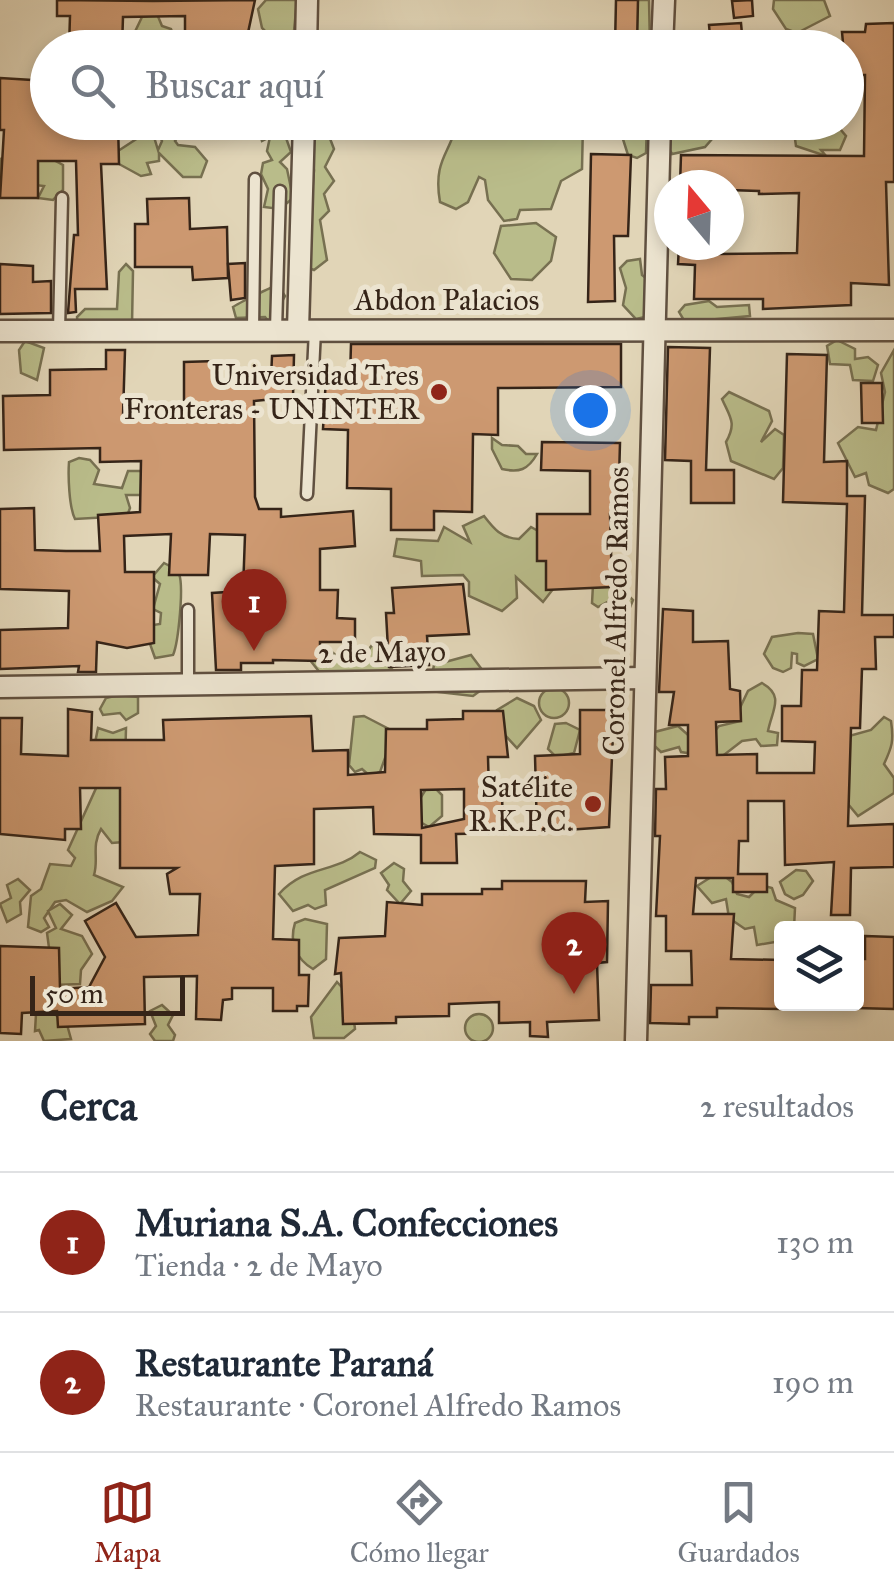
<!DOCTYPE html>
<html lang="es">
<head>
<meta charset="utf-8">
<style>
	:root { --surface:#fff; --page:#f6f6f7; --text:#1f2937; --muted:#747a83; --line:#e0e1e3; --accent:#8f2418 }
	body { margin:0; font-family:"IM FELL Great Primer",serif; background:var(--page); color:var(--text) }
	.controls { position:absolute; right:30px; bottom:30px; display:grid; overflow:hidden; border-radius:10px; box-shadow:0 5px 15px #0003 }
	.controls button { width:90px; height:90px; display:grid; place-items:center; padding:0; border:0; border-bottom:2px solid var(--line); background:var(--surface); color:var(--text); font:50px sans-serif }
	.compass { position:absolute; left:654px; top:170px; width:90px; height:90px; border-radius:50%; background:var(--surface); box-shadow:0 5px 15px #0003; rotate:341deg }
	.scale { position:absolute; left:30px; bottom:25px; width:155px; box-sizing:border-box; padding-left:10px; border:5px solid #352418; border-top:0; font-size:28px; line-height:35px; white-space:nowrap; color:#352418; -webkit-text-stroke:8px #ece4d0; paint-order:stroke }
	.you { position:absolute; left:590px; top:410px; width:35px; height:35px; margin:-25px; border:8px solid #fff; border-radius:50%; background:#1a73e8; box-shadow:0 0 0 15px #1a73e833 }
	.badge { display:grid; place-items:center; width:65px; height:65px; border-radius:50%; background:var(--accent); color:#fff; font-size:32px; font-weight:700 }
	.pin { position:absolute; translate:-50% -82px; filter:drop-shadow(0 2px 5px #0008) }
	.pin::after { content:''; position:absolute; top:52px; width:35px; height:30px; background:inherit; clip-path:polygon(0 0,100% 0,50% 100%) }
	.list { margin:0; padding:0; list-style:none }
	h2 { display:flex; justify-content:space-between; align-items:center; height:130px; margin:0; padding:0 40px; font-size:42px }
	h2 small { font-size:32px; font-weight:400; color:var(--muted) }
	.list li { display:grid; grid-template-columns:65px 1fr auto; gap:30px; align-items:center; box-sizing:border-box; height:140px; padding:0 40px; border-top:2px solid var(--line) }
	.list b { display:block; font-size:38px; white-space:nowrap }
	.list p { margin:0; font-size:32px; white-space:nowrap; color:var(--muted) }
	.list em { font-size:32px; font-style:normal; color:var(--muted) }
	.icon { flex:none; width:55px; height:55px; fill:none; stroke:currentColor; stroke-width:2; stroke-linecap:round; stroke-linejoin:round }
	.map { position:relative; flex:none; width:894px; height:1041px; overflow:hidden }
	.search { position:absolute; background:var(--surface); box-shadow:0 5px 15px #0003; left:30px; right:30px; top:30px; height:110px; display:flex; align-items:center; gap:25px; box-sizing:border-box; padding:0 35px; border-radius:55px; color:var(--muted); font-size:38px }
	.sheet { height:410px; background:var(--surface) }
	nav { display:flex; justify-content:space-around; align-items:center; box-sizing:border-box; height:140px; border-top:2px solid var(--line); background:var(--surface); font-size:28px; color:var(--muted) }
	nav a { display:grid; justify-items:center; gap:5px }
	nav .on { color:var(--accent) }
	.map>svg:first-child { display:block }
	.green { fill:#b9bc8a; stroke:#777051; stroke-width:2.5 }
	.building { fill:#cd9971; stroke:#352418; stroke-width:2.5; fill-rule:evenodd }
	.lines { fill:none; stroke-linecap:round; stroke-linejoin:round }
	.lane-casing { stroke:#605040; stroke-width:15 }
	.street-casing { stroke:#605040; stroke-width:25 }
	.lane { stroke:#ece4d0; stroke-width:10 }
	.street { stroke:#ece4d0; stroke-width:20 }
	.poi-dot { fill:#8f2418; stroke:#ece4d0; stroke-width:4 }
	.labels { text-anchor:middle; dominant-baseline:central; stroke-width:10; stroke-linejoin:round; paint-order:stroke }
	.street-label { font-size:30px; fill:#352418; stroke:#ece4d0 }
	.poi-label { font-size:30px; fill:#352418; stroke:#ece4d0; text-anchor:end }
</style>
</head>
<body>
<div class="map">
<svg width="894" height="1041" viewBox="0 0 894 1041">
	<rect width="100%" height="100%" fill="#e1d5b7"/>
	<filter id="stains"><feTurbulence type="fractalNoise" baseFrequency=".002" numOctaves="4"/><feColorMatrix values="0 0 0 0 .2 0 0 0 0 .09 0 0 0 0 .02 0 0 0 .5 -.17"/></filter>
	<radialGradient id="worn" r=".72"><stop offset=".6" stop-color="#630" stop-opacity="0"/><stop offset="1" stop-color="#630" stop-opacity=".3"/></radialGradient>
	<g class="green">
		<polygon points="266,0 297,0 294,31 277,43 262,28 258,9"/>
		<polygon points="635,0 649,0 650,47 628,48"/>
		<polygon points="774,0 824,0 830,16 797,33 786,29 773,9"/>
		<polygon points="157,14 162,26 171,29 178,48 135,47 131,40 142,17"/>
		<polygon points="249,123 288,123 274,133 285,135 291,152 280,162 287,169 293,198 280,209 264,207 268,189 261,174 263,163 272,160 267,151 270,137 262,141 258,128 253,130"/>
		<polygon points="307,123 324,123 334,149 325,167 334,181 324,194 329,211 320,220 327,260 314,270 306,267 314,170 309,160"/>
		<path d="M455,123H583L582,169L561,181L551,209L520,210L517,219L504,221L488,200L485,180L479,177L468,202L456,209L440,202C432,157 454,151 455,123Z"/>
		<polygon points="592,123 647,123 646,153 637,158 628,155 622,136"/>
		<polygon points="684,123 717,123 719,131 705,147 672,154 665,142 686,129"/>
		<polygon points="783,123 835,123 846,136 840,150 821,150 826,156 796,146 794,132"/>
		<polygon points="170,124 181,132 175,141 178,145 195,147 207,161 201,177 183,177 159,153 159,161 147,163 151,174 141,176 119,164 115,153 141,136 154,137 158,150 162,141 156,130"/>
		<polygon points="19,153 46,156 63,165 63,190 53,200 38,198 44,186 0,181 0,159"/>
		<polygon points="536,223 556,237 551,261 532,280 511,279 494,253 501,226"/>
		<polygon points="640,259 642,275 654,284 645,317 636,319 623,305 626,288 620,268 627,261"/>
		<polygon points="126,264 133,271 132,325 78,328 77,317 85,309 117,309 119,272"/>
		<path d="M278,285L285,296L270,323L265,317L236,318L233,307C237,304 273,286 278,285Z"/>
		<polygon points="709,301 717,307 749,305 750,316 685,322 679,312 685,305"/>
		<polygon points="837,340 855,349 855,359 868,357 878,365 873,381 853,380 850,365 830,364 827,346"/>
		<polygon points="25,341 44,348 37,380 21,373 19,350"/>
		<polygon points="894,350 894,489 888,493 869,485 866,473 855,477 838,443 858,427 876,430 885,392 881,373"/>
		<path d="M729,392L769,411L772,421L761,442L775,429L784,435L783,468L774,479L731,461L726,442C737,423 730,417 722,399Z"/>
		<path d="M492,438L502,445L518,446L526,454H537C528,470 519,473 502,469L492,449Z"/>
		<path d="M79,458L90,460L99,470L94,484L122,488L128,471H141L143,495H126L130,508L127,516L75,519C69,507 68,476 69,462Z"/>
		<path d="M484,516C494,529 501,538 519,539L531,527L547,536L557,584L543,602L516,577L517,598L502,611L469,596V582L463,575L422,576L421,561L394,556L397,539L438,541L444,527L470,542L463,526Z"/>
		<path d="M164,563C169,566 174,567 178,572C185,582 178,644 173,655L155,658L150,644L153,625L160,624L161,613L153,609L160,584L152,577Z"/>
		<polygon points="603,580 622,589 633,600 628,612 615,613 611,600 598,607 592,603 593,585"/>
		<polygon points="798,633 813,634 818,659 804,666 797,663 797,654 792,653 791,668 783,672 773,668 764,654 772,637"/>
		<polygon points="373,644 392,656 395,665 384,675 342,678 336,672 321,674 310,660 315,650 328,649 346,663 357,664"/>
		<polygon points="471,655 483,671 484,688 473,696 429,691 434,665"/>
		<path d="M762,683C785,696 772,710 768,731L778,733L777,745L761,746L756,739L742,741L720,758L681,752L679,747L661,752L643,735L678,726L688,735L714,732L719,726L740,721L738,712L748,691Z"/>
		<circle cx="554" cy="703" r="15"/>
		<polygon points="119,695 138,697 138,713 126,720 120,713 103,715 100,709 106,698"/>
		<polygon points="517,698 534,706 541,720 517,748 504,734 497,710"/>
		<polygon points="364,716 389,729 390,744 380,772 370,776 362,769 355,772 349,765 354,717"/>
		<path d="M884,717L891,721C894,741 892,747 884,764L894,778V793L858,816L848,804L842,738L871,730Z"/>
		<polygon points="566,723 580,730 574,753 556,757 548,749 555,724"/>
		<path d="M98,728L113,733L126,728L123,842L112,843L101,829C91,846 99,859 94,875L123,887L112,901L87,912L66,900L55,902L44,918L49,927L41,932L28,927L31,896L41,889L50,864L71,866L75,858L68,850L97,786L92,758Z"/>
		<polygon points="426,789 436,789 442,795 442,816 429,827 422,823 418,802"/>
		<path d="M360,852L376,860L375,868L325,890L326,905L315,909L308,905L293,911L279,894C305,865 335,873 360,852Z"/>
		<polygon points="394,863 404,869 403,881 411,891 400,904 387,890 389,885 381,873"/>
		<polygon points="796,870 806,871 813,881 803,895 794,899 785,894 780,882"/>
		<polygon points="719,872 732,882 737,894 749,897 761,885 772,888 776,900 795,908 794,928 782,928 781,941 757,945 754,927 745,929 729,918 726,899 712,903 697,886"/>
		<polygon points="18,879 30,890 20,902 21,914 7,922 0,904 11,898 7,885"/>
		<polygon points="60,904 72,915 61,929 82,936 92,954 81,970 80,984 54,985 47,933 56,928 48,911"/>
		<path d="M305,919L327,924L326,959L313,969C296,959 289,942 295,923Z"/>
		<polygon points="337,982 351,997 355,1029 344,1038 314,1038 311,1017"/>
		<polygon points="162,1005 173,1015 168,1025 175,1035 173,1041 155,1041 150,1034 156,1026 150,1011"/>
		<polygon points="47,1010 66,1021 71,1039 44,1041 39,1030 35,1031 36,1014"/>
		<circle cx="479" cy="1028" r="14"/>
	</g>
	<g class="building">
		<polygon points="57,0 153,1 255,0 246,42 240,40 240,48 185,48 185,16 123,17 122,48 69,48 70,16 57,16"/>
		<polygon points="616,0 638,0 637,46 615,46"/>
		<polygon points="752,0 753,16 734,18 732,1"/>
		<polygon points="741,23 743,45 711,47 709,25"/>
		<polygon points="894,23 894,182 886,182 889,285 851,283 851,305 763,309 763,299 694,299 695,265 678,264 679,245 720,245 719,254 797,253 799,193 759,194 759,191 729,190 729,185 680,185 681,155 864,156 865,75 846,75 842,32 865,32 866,24"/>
		<polygon points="0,78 48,81 48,122 118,122 119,164 101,164 107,289 75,289 76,312 68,313 74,235 78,235 76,161 38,161 38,198 0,198 4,130 0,130"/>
		<polygon points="591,154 631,155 628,236 614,236 615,301 588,302"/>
		<polygon points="189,198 190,229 227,227 228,278 193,280 192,267 135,267 135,224 148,224 147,199"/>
		<polygon points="245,263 245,298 231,300 228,264"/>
		<polygon points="0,264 33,266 33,282 51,281 51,313 0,314"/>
		<polygon points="351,344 621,344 621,387 498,388 498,435 473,434 472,512 434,511 434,530 391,530 391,489 347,488 348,430 323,429 326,378 350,378"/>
		<polygon points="668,347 710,348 706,470 734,470 734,503 691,503 691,461 665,460"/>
		<polygon points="106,350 125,350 123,416 184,417 184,362 216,361 216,380 271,379 272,356 294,355 293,397 254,401 255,497 259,509 281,509 281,517 353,511 355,546 320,549 320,590 338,590 337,618 355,619 355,642 320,642 320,661 273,660 273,663 241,663 241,670 216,670 212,593 243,591 245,535 210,534 208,575 169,575 171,534 124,536 125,572 154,572 154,643 127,648 97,642 96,672 78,672 79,666 0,669 0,630 68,628 69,591 0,589 0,509 34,508 35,550 66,551 100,551 98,515 140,512 141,461 100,462 100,448 4,450 3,396 50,395 50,370 106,369"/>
		<polygon points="787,354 827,355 824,462 847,461 847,496 865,496 862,615 894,615 894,637 875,637 876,669 862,669 860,728 851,728 848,826 894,824 894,867 851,868 850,915 831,915 834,862 785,865 784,801 748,801 748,841 739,841 738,874 767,874 767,892 733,892 733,878 696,878 693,914 734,914 731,959 782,960 782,1009 717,1008 717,1017 689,1017 689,1024 650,1023 651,985 692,985 691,951 666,951 666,916 656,916 660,836 655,836 656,789 666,789 665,757 688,756 688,725 669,725 674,692 659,692 663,609 693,611 693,642 728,641 730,689 740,691 741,721 716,722 717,755 757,754 757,773 814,773 815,742 782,741 782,706 801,706 802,670 817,670 819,611 844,612 847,504 783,502"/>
		<polygon points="861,383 882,383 883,423 862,423"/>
		<polygon points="542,442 620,443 618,514 610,514 612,587 546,590 546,561 537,561 537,514 590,514 590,471 541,470"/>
		<polygon points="463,584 469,634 427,636 429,665 389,667 386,613 394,613 392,588"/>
		<path d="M68,709L92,712L91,740H164L163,720L311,716L313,751L348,750V775L385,772L386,729H427V720L463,719V711H503L508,757H488L489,793H502L503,833L456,834L457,863H421V835L374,834L373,807L314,809V864L275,866L273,939L299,940V975H309L308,1006H297V1011H273V988H232V999L223,1000L221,1020L196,1019L197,976L144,977L145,1024L58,1027L57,1011L22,1013L21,1034L0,1033V946L59,948L60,989L89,987L105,957L85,921L116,903L136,937L198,935L200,894H170L167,874L177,868H120V788H80L81,829H65V840L0,834V718H22L21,754L68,756ZM464,789V819L422,828L421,790Z"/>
		<polygon points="580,710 614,710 609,827 537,832 535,756 580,754"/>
		<polygon points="502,881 586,881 585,902 608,901 607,962 597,963 599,1020 547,1022 548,1037 530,1036 530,1022 499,1023 499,1002 449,1004 449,1016 396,1017 396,1023 343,1024 341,973 335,974 339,938 385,936 387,902 422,905 422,894 482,894 482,889 502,889"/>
		<polygon points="865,936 894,937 894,1009 856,1008 856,959 865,959"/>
	</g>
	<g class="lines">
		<g class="lane-casing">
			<g id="lane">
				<polyline points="253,330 255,179"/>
				<polyline points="276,330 280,191"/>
				<polyline points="59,331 62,198"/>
				<polyline points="307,494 315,330"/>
				<polyline points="188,684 188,610"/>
			</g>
		</g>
		<g class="street-casing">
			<g id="street">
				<polyline points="306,48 307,0"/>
				<polyline points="662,48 664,0"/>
				<polyline points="298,330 304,122"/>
				<polyline points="0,331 894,330"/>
				<polyline points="0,687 644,678"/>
				<polyline points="636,1041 660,122"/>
			</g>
		</g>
		<use href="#lane" class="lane"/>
		<use href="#street" class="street"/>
	</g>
	<g class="poi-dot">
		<circle cx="439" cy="392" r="10"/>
		<circle cx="593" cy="804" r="10"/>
	</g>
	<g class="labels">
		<g class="street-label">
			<text x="447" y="300">Abdon Palacios</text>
			<text transform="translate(616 611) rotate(-89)">Coronel Alfredo Ramos</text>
			<text transform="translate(382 652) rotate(-1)">2 de Mayo</text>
		</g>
		<g class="poi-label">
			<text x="419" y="375">Universidad Tres<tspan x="419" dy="34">Fronteras - UNINTER</tspan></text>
			<text x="573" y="787">Satélite<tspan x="573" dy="34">R.K.P.C.</tspan></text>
		</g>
	</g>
	<rect width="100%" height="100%" filter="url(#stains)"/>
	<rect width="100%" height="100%" fill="url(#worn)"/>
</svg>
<div class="controls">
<button><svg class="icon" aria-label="layers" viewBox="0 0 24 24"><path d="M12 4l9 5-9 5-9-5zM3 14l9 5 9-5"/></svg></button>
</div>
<svg class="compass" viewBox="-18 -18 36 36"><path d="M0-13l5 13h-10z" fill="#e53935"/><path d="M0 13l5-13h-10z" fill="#747a83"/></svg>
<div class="scale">50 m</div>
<div class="you"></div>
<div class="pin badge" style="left:254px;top:651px">1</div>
<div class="pin badge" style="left:574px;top:994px">2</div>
<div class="search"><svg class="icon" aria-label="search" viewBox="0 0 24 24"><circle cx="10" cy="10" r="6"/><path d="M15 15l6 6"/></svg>Buscar aquí</div>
</div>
<section class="sheet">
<h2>Cerca<small>2 resultados</small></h2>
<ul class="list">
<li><span class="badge">1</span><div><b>Muriana S.A. Confecciones</b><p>Tienda · 2 de Mayo</p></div><em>130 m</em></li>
<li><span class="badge">2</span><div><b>Restaurante Paraná</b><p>Restaurante · Coronel Alfredo Ramos</p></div><em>190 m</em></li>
</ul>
</section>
<nav>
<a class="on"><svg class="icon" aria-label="map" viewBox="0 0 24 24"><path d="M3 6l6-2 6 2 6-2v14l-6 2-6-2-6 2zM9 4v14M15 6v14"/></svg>Mapa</a>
<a><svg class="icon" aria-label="directions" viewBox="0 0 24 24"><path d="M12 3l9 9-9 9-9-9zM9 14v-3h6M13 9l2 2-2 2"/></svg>Cómo llegar</a>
<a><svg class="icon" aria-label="saved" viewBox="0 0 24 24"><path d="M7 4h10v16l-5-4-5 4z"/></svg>Guardados</a>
</nav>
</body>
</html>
